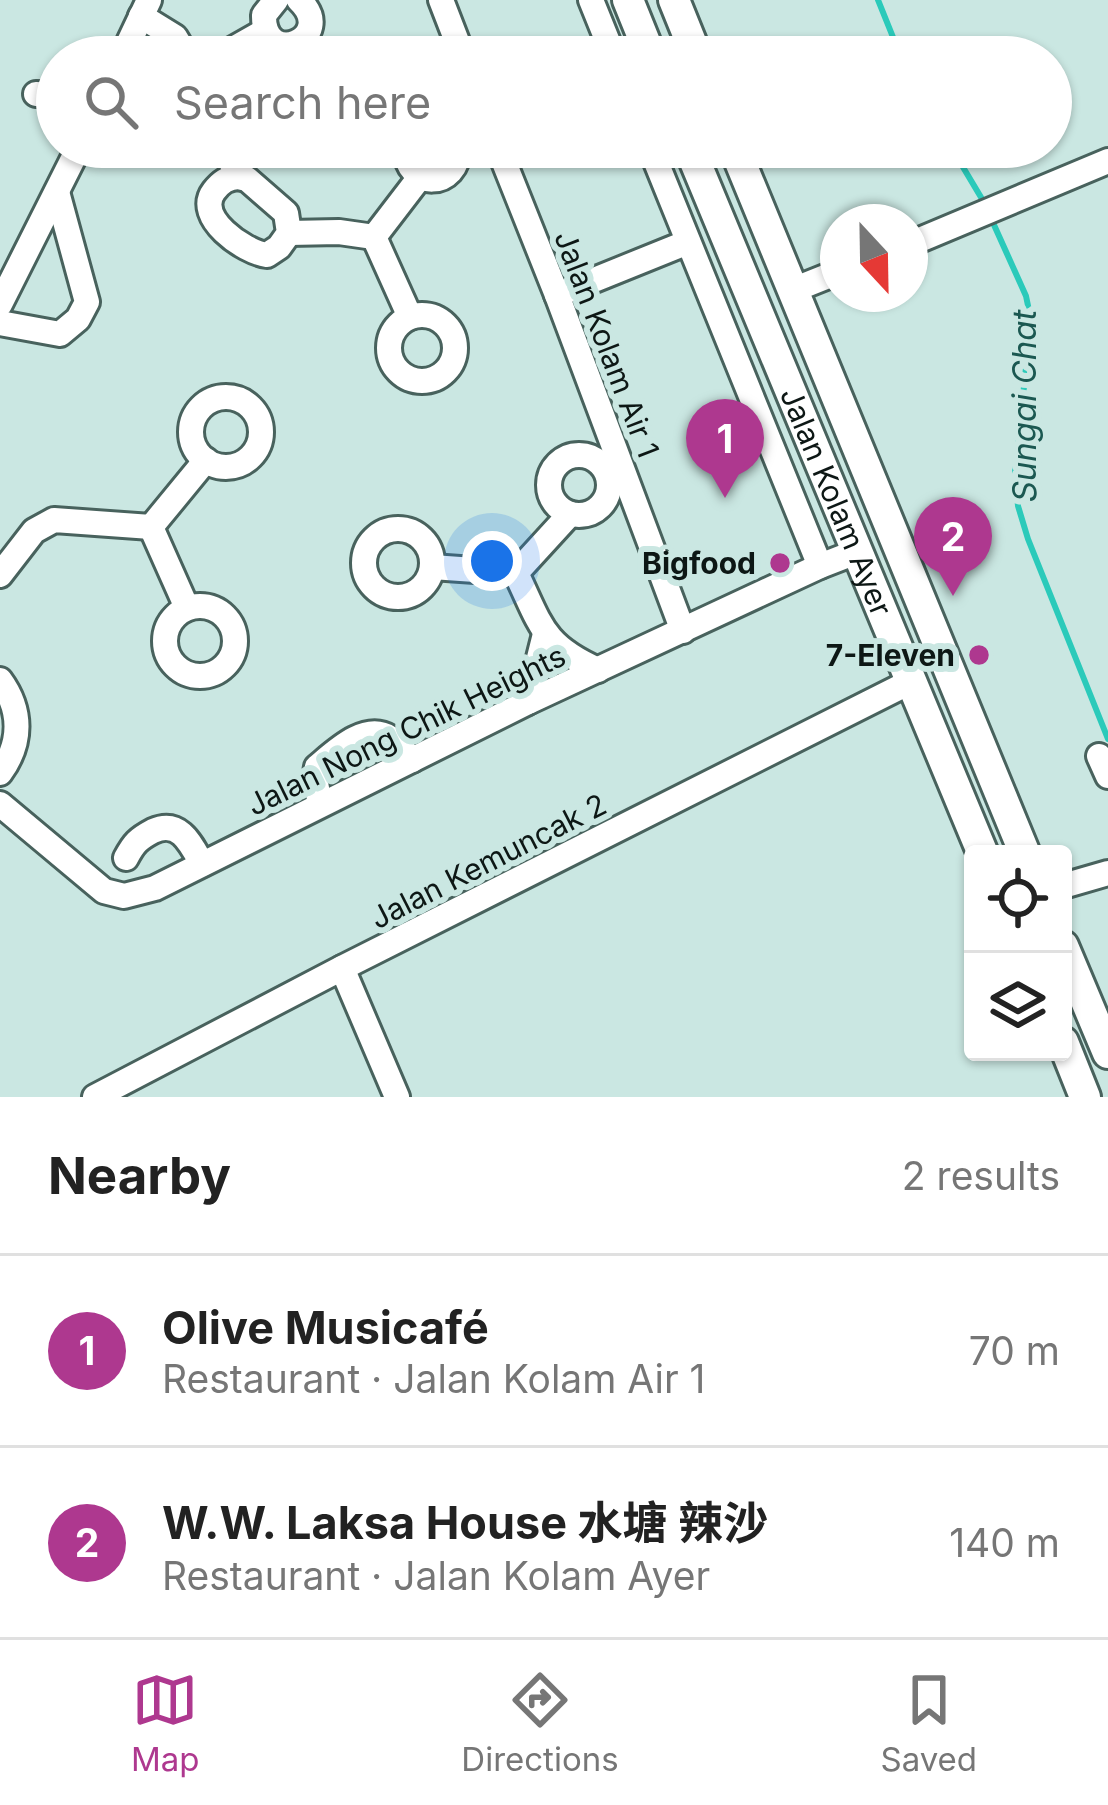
<!DOCTYPE html>
<html lang="en">
<head>
<meta charset="utf-8">
<style>
	:root { --surface:#fff; --page:#f2f2f2; --text:#222; --muted:#767676; --line:#e0e0e0; --accent:#ae388f }
	body { margin:0; font-family:Inter,"Noto Sans SC",sans-serif; background:var(--page); color:var(--text) }
	.controls { position:absolute; right:36px; bottom:36px; display:grid; overflow:hidden; border-radius:12px; box-shadow:0 3px 9px #0004 }
	.controls button { width:108px; height:108px; display:grid; place-items:center; padding:0; border:0; border-bottom:3px solid var(--line); background:var(--surface); color:var(--text); font:60px sans-serif }
	.compass { position:absolute; left:820px; top:204px; width:108px; height:108px; border-radius:50%; background:var(--surface); box-shadow:0 3px 9px #0004; rotate:158deg }
	.you { position:absolute; left:492px; top:561px; width:42px; height:42px; margin:-30px; border:9px solid #fff; border-radius:50%; background:#1a73e8; box-shadow:0 0 0 18px #1a73e833 }
	.badge { display:grid; place-items:center; width:78px; height:78px; border-radius:50%; background:var(--accent); color:#fff; font-size:39px; font-weight:700 }
	.pin { position:absolute; translate:-50% -99px; filter:drop-shadow(0 3px 6px #0008) }
	.pin::after { content:''; position:absolute; top:63px; width:42px; height:36px; background:inherit; clip-path:polygon(0 0,100% 0,50% 100%) }
	.list { margin:0; padding:0; list-style:none }
	h2 { display:flex; justify-content:space-between; align-items:center; height:156px; margin:0; padding:0 48px; font-size:51px }
	h2 small { font-size:39px; font-weight:400; color:var(--muted) }
	.list li { display:grid; grid-template-columns:78px 1fr auto; gap:36px; align-items:center; box-sizing:border-box; height:192px; padding:0 48px; border-top:3px solid var(--line) }
	.list b { display:block; font-size:45px; white-space:nowrap }
	.list p { margin:0; font-size:39px; white-space:nowrap; color:var(--muted) }
	.list em { font-size:39px; font-style:normal; color:var(--muted) }
	.icon { flex:none; width:66px; height:66px; fill:none; stroke:currentColor; stroke-width:2; stroke-linecap:round; stroke-linejoin:round }
	.map { position:relative; flex:none; width:1108px; height:1097px; overflow:hidden }
	.search { position:absolute; background:var(--surface); box-shadow:0 3px 9px #0004; left:36px; right:36px; top:36px; height:132px; display:flex; align-items:center; gap:30px; box-sizing:border-box; padding:0 42px; border-radius:66px; color:var(--muted); font-size:45px }
	.sheet { height:540px; background:var(--surface) }
	nav { display:flex; justify-content:space-around; align-items:center; box-sizing:border-box; height:168px; border-top:3px solid var(--line); background:var(--surface); font-size:33px; color:var(--muted) }
	nav a { display:grid; justify-items:center; gap:6px }
	nav .on { color:var(--accent) }
	.map>svg:first-child { display:block }
	.lines { fill:none; stroke-linecap:round; stroke-linejoin:round }
	.stream { stroke:#2bcaba; stroke-width:6 }
	.minor-casing { stroke:#48625d; stroke-width:30 }
	.major-casing { stroke:#48625d; stroke-width:36 }
	.minor { stroke:#fff; stroke-width:24 }
	.major { stroke:#fff; stroke-width:30 }
	.poi-dot { fill:#ae388f; stroke:#cae7e2; stroke-width:4.5 }
	.labels { text-anchor:middle; dominant-baseline:central; stroke-width:12; stroke-linejoin:round; paint-order:stroke }
	.street-label { font-size:30px; fill:#0d1715; stroke:#cae7e2 }
	.poi-label { font-size:30px; font-weight:bold; fill:#0d1715; stroke:#cae7e2; text-anchor:end }
	.water-label { font-size:33px; font-style:italic; fill:#1b5851; stroke:#cae7e2 }
</style>
</head>
<body>
<div class="map">
<svg width="1108" height="1097" viewBox="0 0 1108 1097">
	<rect width="100%" height="100%" fill="#cae7e2"/>
	<g class="lines">
		<g class="stream">
			<polyline points="878,0 901,57"/>
			<polyline points="951,147 985,204"/>
			<polyline points="990,216 1026,296 1031,320 1015,472 1018,506 1028,539 1108,739"/>
		</g>
		<g class="minor-casing">
			<g id="minor">
				<path d="M276,0L264,15C263,70 339,38 299,0"/>
				<polyline points="441,0 463,57"/>
				<polyline points="591,0 614,57"/>
				<polyline points="141,16 175,37 187,57"/>
				<polyline points="122,57 149,0"/>
				<polyline points="219,57 265,31"/>
				<polyline points="36,94 57,95"/>
				<polyline points="224,147 238,177"/>
				<path d="M405,147C407,191 458,190 459,147"/>
				<polyline points="498,147 557,295 683,631"/>
				<polyline points="650,147 820,566"/>
				<path d="M238,177L247,179L286,213L289,233L279,247L267,255C244,252 194,217 214,191C221,182 227,178 238,177Z"/>
				<polyline points="289,233 339,232 374,237"/>
				<polyline points="374,237 410,317"/>
				<polyline points="374,237 420,177"/>
				<polyline points="910,244 1108,161"/>
				<polyline points="793,290 838,272"/>
				<polyline points="557,295 688,242"/>
				<polyline points="0,304 79,147"/>
				<circle cx="422" cy="348" r="33"/>
				<polyline points="0,323 60,334 78,319 87,302 57,192"/>
				<circle cx="226" cy="432" r="35"/>
				<circle cx="579" cy="485" r="30"/>
				<polyline points="151,527 187,608"/>
				<polyline points="151,527 206,460"/>
				<circle cx="398" cy="563" r="34"/>
				<polyline points="432,567 516,573"/>
				<path d="M516,573C541,625 542,645 598,670"/>
				<polyline points="516,573 570,514"/>
				<polyline points="0,575 34,531 54,520 151,527"/>
				<circle cx="200" cy="641" r="35"/>
				<path d="M0,680C22,710 22,743 0,773"/>
				<polyline points="528,702 545,634"/>
				<polyline points="1099,756 1108,776"/>
				<polyline points="0,804 104,891 124,896 155,888 528,702 820,566 856,552"/>
				<path d="M320,804L315,778L317,767C335,752 365,722 390,738C398,742 406,754 412,760"/>
				<path d="M126,858C134,843 138,839 153,831C180,819 191,844 202,864"/>
				<polyline points="1063,886 1108,873"/>
				<polyline points="342,968 397,1097"/>
				<polyline points="95,1097 342,968 910,682"/>
			</g>
		</g>
		<g class="major-casing">
			<g id="major">
				<polyline points="628,0 651,57"/>
				<polyline points="674,0 697,57"/>
				<path id="s1" d="M689,147L983,854"/>
				<polyline points="734,147 1025,854"/>
				<polyline points="1063,946 1108,1053"/>
				<polyline points="1063,1042 1085,1097"/>
			</g>
		</g>
		<use href="#minor" class="minor"/>
		<use href="#major" class="major"/>
	</g>
	<g class="poi-dot">
		<circle cx="780" cy="563" r="12"/>
		<circle cx="979" cy="655" r="12"/>
	</g>
	<g class="labels">
		<g class="street-label">
			<text transform="translate(607 344) rotate(69)">Jalan Kolam Air 1</text>
			<text stroke="none"><textPath href="#s1" startOffset="384">Jalan Kolam Ayer</textPath></text>
			<text transform="translate(406 730) rotate(-26)">Jalan Nong Chik Heights</text>
			<text transform="translate(488 861) rotate(-27)">Jalan Kemuncak 2</text>
		</g>
		<g class="poi-label">
			<text x="756" y="563">Bigfood</text>
			<text x="955" y="655">7-Eleven</text>
		</g>
		<g class="water-label">
			<text transform="translate(1024 406) rotate(-90)">Sungai Chat</text>
		</g>
	</g>
</svg>
<div class="controls">
<button><svg class="icon" aria-label="locate" viewBox="0 0 24 24"><circle cx="12" cy="12" r="6"/><path d="M12 2v4M12 18v4M2 12h4M18 12h4"/></svg></button>
<button><svg class="icon" aria-label="layers" viewBox="0 0 24 24"><path d="M12 4l9 5-9 5-9-5zM3 14l9 5 9-5"/></svg></button>
</div>
<svg class="compass" viewBox="-18 -18 36 36"><path d="M0-13l5 13h-10z" fill="#e53935"/><path d="M0 13l5-13h-10z" fill="#767676"/></svg>
<div class="you"></div>
<div class="pin badge" style="left:725px;top:498px">1</div>
<div class="pin badge" style="left:953px;top:596px">2</div>
<div class="search"><svg class="icon" aria-label="search" viewBox="0 0 24 24"><circle cx="10" cy="10" r="6"/><path d="M15 15l6 6"/></svg>Search here</div>
</div>
<section class="sheet">
<h2>Nearby<small>2 results</small></h2>
<ul class="list">
<li><span class="badge">1</span><div><b>Olive Musicafé</b><p>Restaurant · Jalan Kolam Air 1</p></div><em>70 m</em></li>
<li><span class="badge">2</span><div><b>W.W. Laksa House 水塘 辣沙</b><p>Restaurant · Jalan Kolam Ayer</p></div><em>140 m</em></li>
</ul>
</section>
<nav>
<a class="on"><svg class="icon" aria-label="map" viewBox="0 0 24 24"><path d="M3 6l6-2 6 2 6-2v14l-6 2-6-2-6 2zM9 4v14M15 6v14"/></svg>Map</a>
<a><svg class="icon" aria-label="directions" viewBox="0 0 24 24"><path d="M12 3l9 9-9 9-9-9zM9 14v-3h6M13 9l2 2-2 2"/></svg>Directions</a>
<a><svg class="icon" aria-label="saved" viewBox="0 0 24 24"><path d="M7 4h10v16l-5-4-5 4z"/></svg>Saved</a>
</nav>
</body>
</html>
